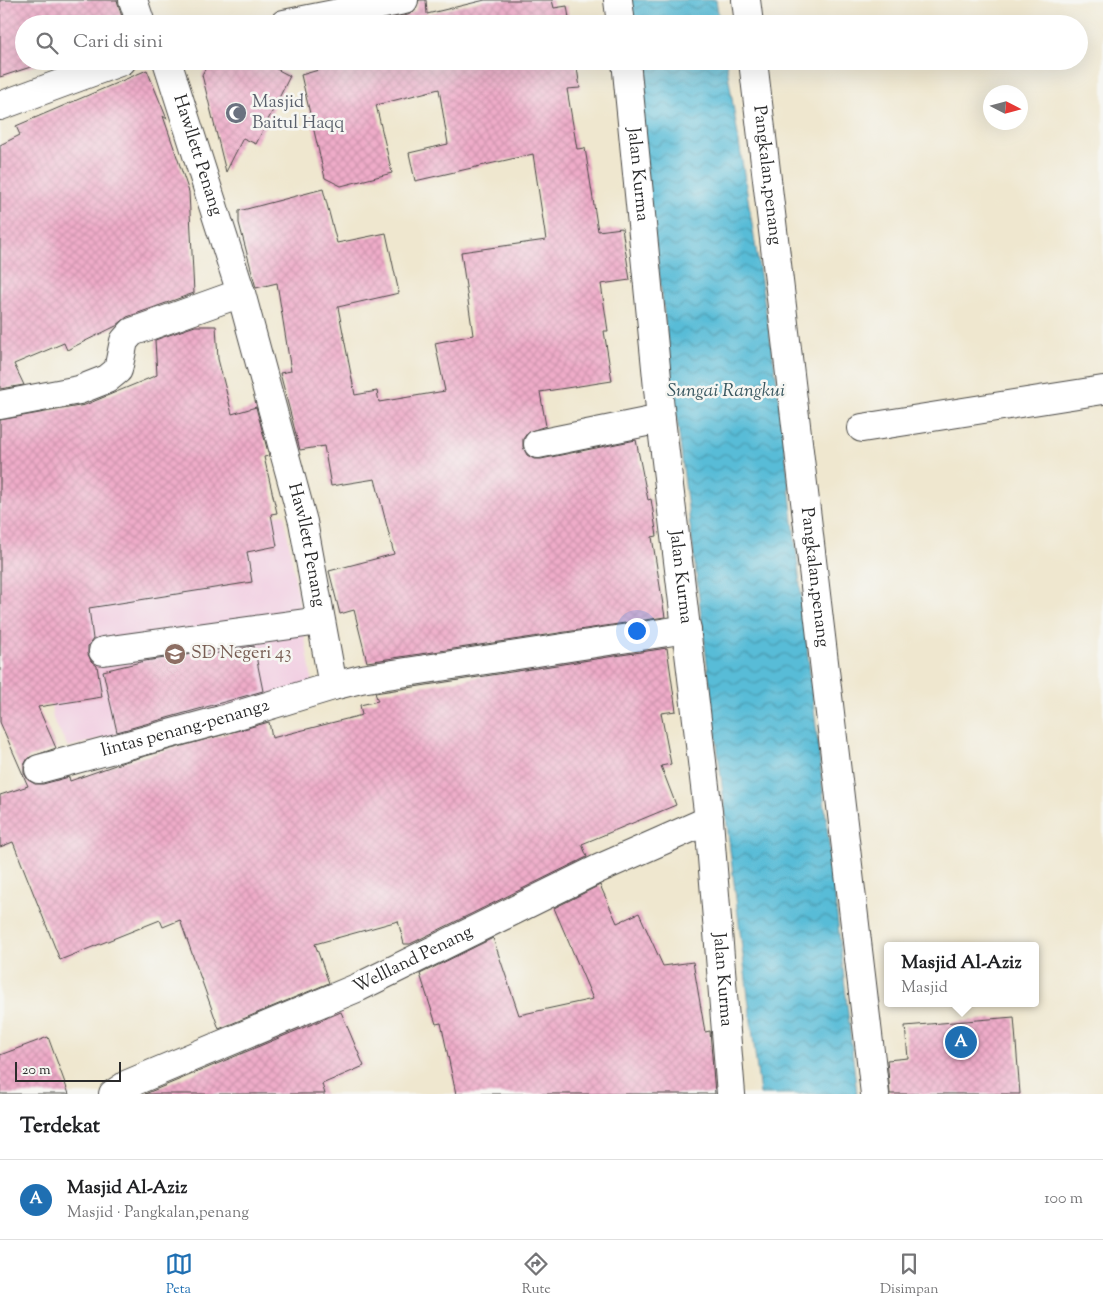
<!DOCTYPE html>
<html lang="id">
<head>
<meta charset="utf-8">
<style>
	:root { --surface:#fff; --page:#f2f2f2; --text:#202124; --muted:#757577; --line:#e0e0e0; --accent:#1f6fb2 }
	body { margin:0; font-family:"Sorts Mill Goudy",serif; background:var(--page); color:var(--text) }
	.compass { position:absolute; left:983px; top:85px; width:45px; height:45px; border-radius:50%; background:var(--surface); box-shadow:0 5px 20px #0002; rotate:96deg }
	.scale { position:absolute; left:15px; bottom:12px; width:106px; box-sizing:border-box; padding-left:5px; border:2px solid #2b2b2b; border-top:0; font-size:14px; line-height:18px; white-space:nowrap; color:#2b2b2b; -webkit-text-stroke:4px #f6f6f2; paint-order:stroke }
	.you { position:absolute; left:636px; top:630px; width:18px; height:18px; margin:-12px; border:4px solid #fff; border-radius:50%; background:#1a73e8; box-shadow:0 0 0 8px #1a73e833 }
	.badge { display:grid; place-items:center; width:32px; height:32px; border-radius:50%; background:var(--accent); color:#fff; font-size:16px; font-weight:700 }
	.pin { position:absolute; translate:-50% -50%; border:2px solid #fff; box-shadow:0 1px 5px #0006 }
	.popup { position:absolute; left:884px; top:942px; width:155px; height:65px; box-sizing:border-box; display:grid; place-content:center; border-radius:5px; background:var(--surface); filter:drop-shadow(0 1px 4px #0005); font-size:16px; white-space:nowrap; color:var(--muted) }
	.popup b { font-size:19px; color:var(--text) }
	.popup::after { content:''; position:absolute; left:50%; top:100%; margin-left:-10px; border:10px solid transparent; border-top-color:var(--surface) }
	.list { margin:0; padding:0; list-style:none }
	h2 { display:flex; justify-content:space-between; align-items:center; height:65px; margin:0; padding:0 20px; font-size:21px }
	h2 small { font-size:16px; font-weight:400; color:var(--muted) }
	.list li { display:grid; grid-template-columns:32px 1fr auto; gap:15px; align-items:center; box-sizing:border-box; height:80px; padding:0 20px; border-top:1px solid var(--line) }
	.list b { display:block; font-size:19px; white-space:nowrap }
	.list p { margin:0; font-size:16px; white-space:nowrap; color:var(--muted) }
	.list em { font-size:16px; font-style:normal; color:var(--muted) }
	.icon { flex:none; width:28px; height:28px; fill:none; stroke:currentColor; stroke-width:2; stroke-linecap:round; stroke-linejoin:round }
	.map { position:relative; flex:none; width:1103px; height:1094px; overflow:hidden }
	.search { position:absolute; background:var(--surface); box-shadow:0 5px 20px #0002; left:15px; right:15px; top:15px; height:55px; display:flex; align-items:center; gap:12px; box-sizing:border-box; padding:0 18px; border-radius:28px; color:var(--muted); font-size:19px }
	.sheet { height:145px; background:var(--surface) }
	nav { display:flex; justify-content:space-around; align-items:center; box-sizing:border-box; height:70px; border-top:1px solid var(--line); background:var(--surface); font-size:14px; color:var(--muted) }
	nav a { display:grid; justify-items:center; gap:2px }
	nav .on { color:var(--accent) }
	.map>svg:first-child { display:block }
	.built { fill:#f2cfe2 }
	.water { fill:url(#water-waves); stroke:#427481 }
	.building { fill:url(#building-cross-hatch) }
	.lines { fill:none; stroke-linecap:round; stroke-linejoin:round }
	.minor-casing { stroke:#484744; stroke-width:30 }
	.minor { stroke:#fff; stroke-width:28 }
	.labels { text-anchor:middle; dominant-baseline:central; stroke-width:5; stroke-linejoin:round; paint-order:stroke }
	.worship-label { font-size:18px; fill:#5b616d; stroke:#f6f6f2; text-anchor:start }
	.street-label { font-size:18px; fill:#2b2b2b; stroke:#f6f6f2 }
	.education-label { font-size:18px; fill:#785e54; stroke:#f6f6f2; text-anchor:start }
	.water-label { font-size:19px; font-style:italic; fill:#38565f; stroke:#f6f6f2 }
</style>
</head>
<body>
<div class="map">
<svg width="1103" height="1094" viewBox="0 0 1103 1094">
	<defs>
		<pattern id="water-waves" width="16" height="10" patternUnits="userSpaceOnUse" patternTransform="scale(1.25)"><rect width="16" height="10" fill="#58bcd7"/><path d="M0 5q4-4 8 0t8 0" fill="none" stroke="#4999af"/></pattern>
		<pattern id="building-cross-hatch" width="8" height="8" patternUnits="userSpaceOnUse" patternTransform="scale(1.25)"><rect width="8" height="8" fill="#efacc9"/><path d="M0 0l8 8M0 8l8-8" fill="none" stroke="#cd94ad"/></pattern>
	</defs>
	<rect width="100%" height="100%" fill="#f6f6f2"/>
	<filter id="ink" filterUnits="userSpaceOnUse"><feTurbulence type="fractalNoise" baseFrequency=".02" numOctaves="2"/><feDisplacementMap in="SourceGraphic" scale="10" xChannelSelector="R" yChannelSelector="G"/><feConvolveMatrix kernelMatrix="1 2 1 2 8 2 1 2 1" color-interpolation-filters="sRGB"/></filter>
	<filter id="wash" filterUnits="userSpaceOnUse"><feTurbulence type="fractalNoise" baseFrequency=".0096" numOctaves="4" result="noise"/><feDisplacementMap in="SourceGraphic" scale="20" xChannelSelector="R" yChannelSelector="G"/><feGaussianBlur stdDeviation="1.12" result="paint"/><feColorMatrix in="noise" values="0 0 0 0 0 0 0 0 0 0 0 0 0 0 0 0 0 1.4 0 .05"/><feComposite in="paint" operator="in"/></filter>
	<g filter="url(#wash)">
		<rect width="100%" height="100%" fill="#efe7cf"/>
		<polygon class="built" points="284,514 313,686 68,747 53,719 39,622 241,521"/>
		<g class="water">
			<polygon points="625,0 716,0 720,24 628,24"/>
			<polygon points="633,61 726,61 778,387 857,1094 760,1094"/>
		</g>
		<g id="blocks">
			<g class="building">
				<polygon points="0,0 117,0 124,24 24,24 24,61 49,61 0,77"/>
				<polygon points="419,0 426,0 427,14 485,0 552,0 554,8 567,6 570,24 370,24 408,15 415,11"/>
				<polygon points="209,61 261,61 290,76 256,144 243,138 226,172 202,75"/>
				<polygon points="350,61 576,61 580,88 567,89 577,149 585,148 598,231 622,228 630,280 601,284 608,331 604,331 612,381 540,392 546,426 528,432 523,439 523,447 527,455 534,459 541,459 636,440 648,500 651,499 657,536 652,537 665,617 367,662 354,610 340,614 329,571 394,554 375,479 331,486 324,446 300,450 280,373 291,371 277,283 256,288 239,223 239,211 323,189 337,243 386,233 399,293 338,307 355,395 377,391 379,402 445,391 435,343 473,335 461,252 546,240 533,154 415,181 409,153 448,144 439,89 376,105 392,173 341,186 325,178 301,75"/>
				<polygon points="147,70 167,119 163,116 189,192 194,293 127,317 116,326 67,350 64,343 14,364 24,385 0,389 0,145 20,135 16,126"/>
				<polygon points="195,326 216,326 218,359 232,414 256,407 269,456 264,457 277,513 271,514 277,546 247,552 252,582 89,608 93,639 88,646 88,654 91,661 97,666 102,697 38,707 56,748 28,758 24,765 24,773 28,780 35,784 43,784 69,777 70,781 124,762 269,722 272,738 362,715 360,705 378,701 375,693 667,648 676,711 661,713 671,764 661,766 676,805 582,844 587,857 410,944 404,944 398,921 315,944 329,983 219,1029 180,920 163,927 160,920 60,960 13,842 0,847 0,795 28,786 0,722 0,420 85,405 157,375 155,340"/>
				<polygon points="254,646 263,691 117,732 103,671 145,661 192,654 193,658"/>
				<polygon points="600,885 617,923 639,913 663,966 693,962 705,1032 710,1031 715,1094 456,1094 441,1023 436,1024 420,974 493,938 519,1015 593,999 554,908"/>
				<polygon points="341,1012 364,1066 322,1084 325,1094 145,1094"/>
				<polygon points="1014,1017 1020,1094 890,1094 887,1060 908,1058 905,1026"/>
				<polygon points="48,1037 69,1094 0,1094 0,1055"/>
			</g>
		</g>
	</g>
	<g filter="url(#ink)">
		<use href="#blocks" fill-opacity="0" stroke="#484744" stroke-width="1"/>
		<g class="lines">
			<g class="minor-casing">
				<g id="minor">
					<polyline points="133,0 141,24"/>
					<polyline points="618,0 621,24"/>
					<polyline points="746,0 749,24"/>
					<polyline points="284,24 404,0"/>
					<path id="s1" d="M167,61L241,293L303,522L333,686L361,679L687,629"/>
					<path id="s2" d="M626,61L661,419L709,820L731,1094"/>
					<path id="s3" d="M753,61L875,1094"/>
					<polyline points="0,106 122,61"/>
					<polyline points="0,405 79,390 107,379 118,370 124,341 132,332 241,293"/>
					<polyline points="862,428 1103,390"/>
					<polyline points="538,444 661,419"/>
					<polyline points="103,651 320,621"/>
					<path id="s4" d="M39,769L221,720L333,686"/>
					<path id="s5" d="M113,1094L128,1084L359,987L598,869L709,820"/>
				</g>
			</g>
			<use href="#minor" class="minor"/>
		</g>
	</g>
	<defs>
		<g id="mosque-disc" transform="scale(1.125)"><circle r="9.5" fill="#6b7280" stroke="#f6f6f2"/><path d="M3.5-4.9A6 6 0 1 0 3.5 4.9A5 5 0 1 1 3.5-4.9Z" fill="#fff"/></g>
		<g id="school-disc" transform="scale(1.125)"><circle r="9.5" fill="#8d6e63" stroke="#f6f6f2"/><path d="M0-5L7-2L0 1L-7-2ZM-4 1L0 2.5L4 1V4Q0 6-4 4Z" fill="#fff"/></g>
	</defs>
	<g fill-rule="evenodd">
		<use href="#mosque-disc" x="236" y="113"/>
		<use href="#school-disc" x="175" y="654"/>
	</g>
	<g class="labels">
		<g class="worship-label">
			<text x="252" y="103">Masjid<tspan x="252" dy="21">Baitul Haqq</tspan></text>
		</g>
		<g class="street-label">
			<text stroke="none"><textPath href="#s1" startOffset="99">Hawllett Penang</textPath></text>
			<text stroke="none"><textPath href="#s2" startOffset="114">Jalan Kurma</textPath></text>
			<text stroke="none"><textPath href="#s3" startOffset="115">Pangkalan,penang</textPath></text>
			<text stroke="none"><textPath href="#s1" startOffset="504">Hawllett Penang</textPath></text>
			<text stroke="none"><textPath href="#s2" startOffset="519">Jalan Kurma</textPath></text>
			<text stroke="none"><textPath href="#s3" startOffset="520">Pangkalan,penang</textPath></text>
			<text stroke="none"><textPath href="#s4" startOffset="152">lintas penang-penang2</textPath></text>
			<text stroke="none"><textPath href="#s5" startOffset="329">Wellland Penang</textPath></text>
			<text stroke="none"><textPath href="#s2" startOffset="924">Jalan Kurma</textPath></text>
		</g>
		<g class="education-label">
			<text x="191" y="654">SD Negeri 43</text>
		</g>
		<g class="water-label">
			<text x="726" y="391">Sungai Rangkui</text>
		</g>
	</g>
</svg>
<svg class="compass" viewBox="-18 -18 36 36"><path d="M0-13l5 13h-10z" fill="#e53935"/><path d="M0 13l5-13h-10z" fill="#757577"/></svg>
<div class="scale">20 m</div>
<div class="you"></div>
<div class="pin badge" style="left:961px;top:1042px">A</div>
<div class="popup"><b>Masjid Al-Aziz</b>Masjid</div>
<div class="search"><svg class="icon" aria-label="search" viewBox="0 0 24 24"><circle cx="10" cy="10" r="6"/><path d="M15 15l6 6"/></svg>Cari di sini</div>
</div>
<section class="sheet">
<h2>Terdekat<small></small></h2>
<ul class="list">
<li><span class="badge">A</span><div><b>Masjid Al-Aziz</b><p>Masjid · Pangkalan,penang</p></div><em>100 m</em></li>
</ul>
</section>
<nav>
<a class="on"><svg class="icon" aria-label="map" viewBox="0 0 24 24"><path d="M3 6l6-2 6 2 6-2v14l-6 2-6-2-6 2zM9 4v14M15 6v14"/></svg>Peta</a>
<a><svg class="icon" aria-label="directions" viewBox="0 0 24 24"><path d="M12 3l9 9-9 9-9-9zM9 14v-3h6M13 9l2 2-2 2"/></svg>Rute</a>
<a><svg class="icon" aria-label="saved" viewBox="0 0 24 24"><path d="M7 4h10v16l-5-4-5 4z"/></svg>Disimpan</a>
</nav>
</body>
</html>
